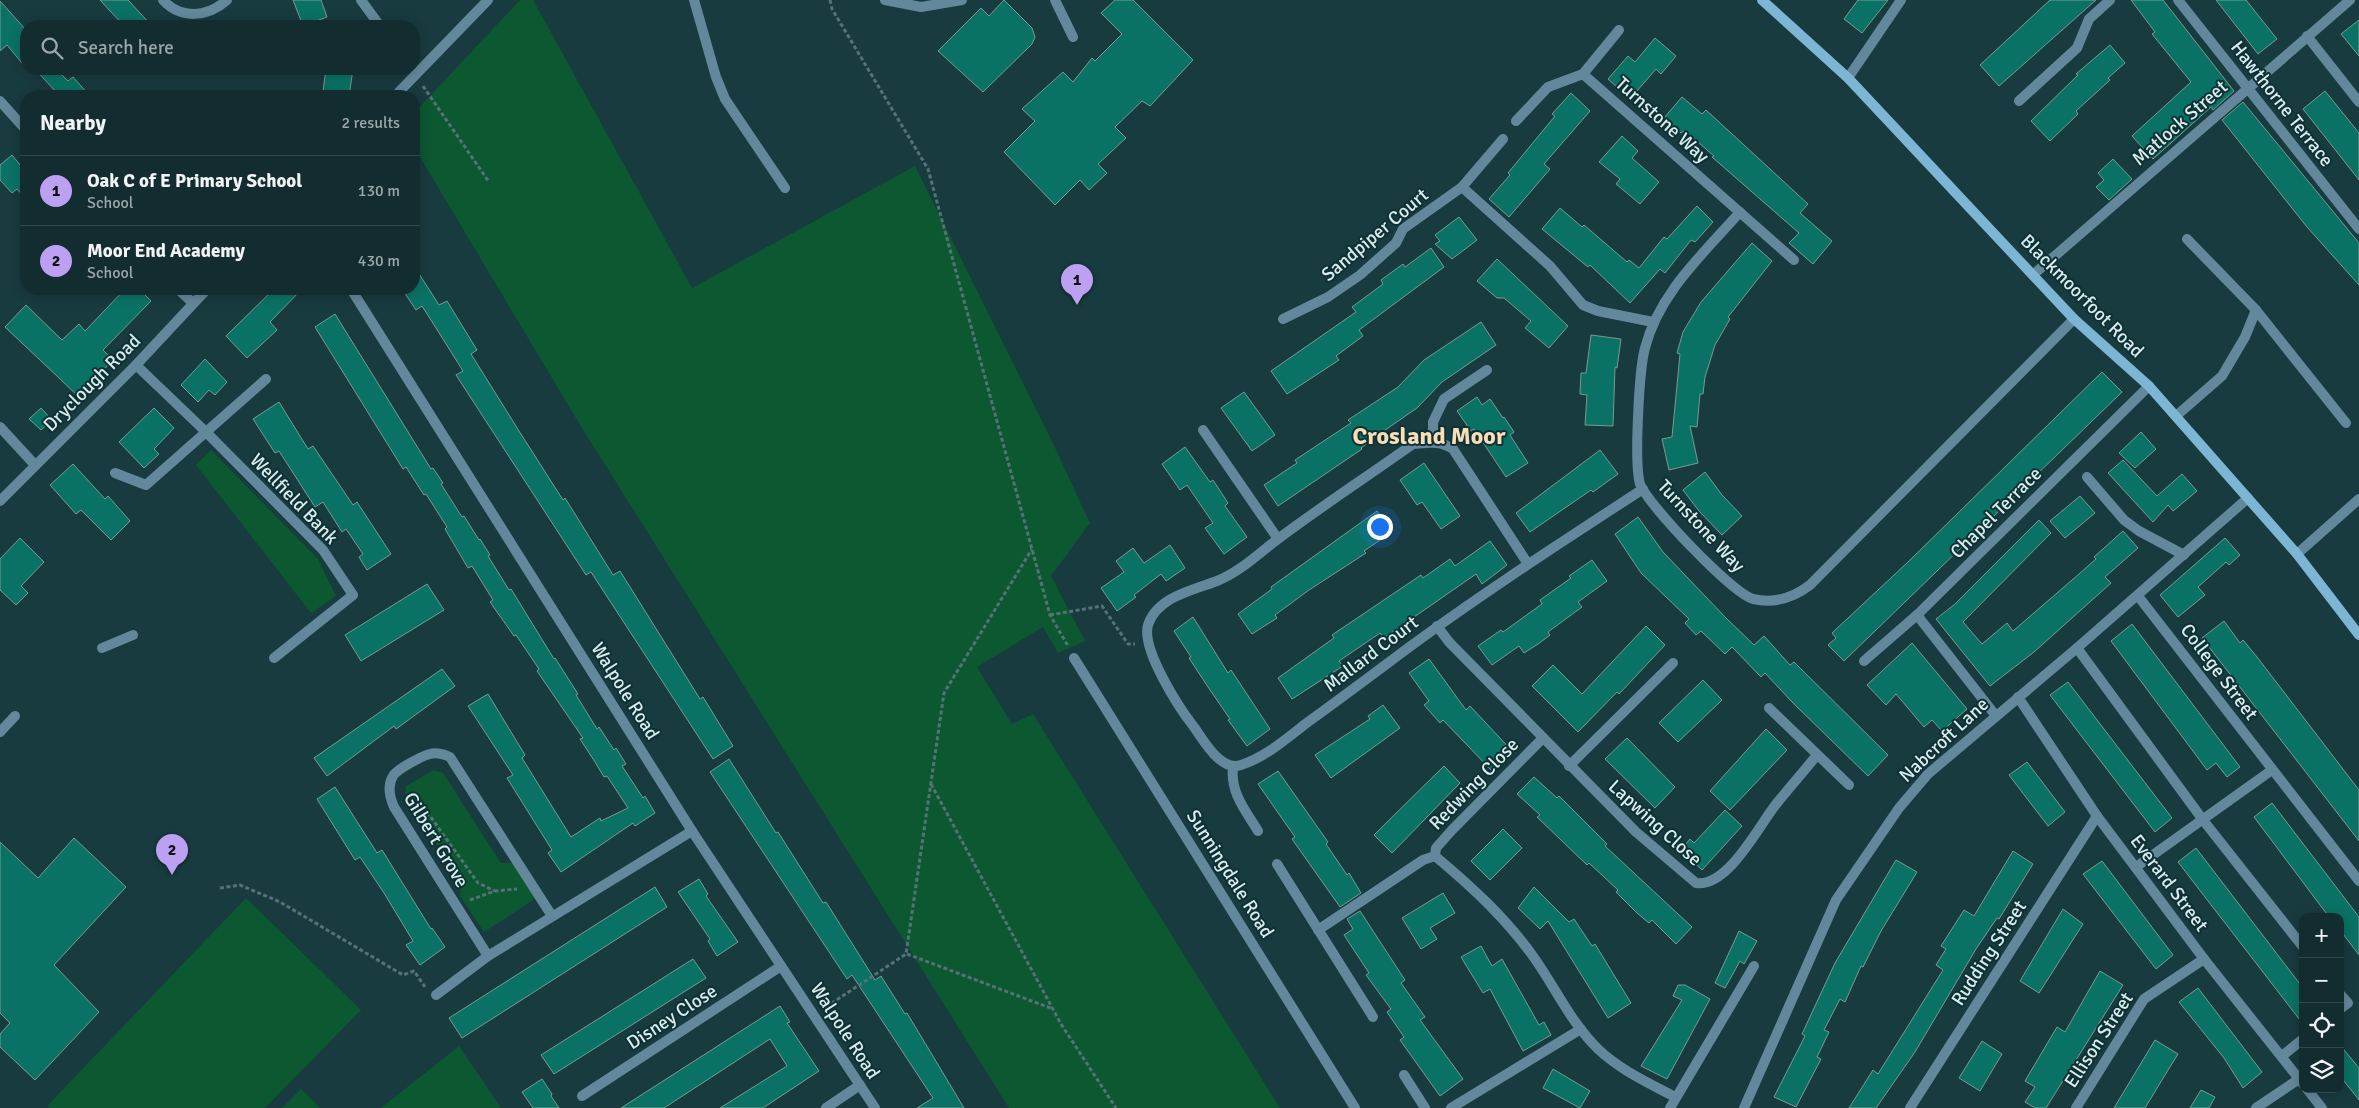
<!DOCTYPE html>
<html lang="en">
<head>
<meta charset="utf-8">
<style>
	:root { --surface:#122c2f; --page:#1b3437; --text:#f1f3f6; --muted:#9ca7aa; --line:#31484b; --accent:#bca0f2 }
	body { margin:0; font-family:Signika,sans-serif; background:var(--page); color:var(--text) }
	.controls { position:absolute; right:15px; bottom:15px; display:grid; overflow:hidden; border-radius:10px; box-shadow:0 2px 12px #0003 }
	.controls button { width:45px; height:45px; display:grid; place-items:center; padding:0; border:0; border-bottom:1px solid var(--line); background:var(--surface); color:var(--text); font:25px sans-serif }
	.you { position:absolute; left:1379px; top:526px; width:18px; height:18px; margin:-12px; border:4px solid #fff; border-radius:50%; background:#1a73e8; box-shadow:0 0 0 8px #1a73e833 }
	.badge { display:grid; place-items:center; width:32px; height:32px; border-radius:50%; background:var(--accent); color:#111; font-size:16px; font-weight:700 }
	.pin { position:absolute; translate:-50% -41px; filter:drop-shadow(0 1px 2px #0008) }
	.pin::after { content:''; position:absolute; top:26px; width:18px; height:15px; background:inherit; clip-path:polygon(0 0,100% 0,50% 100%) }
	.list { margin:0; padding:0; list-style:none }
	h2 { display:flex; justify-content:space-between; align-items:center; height:65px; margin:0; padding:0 20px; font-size:21px }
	h2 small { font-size:16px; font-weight:400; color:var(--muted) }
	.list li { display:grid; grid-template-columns:32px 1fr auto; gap:15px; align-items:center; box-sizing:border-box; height:70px; padding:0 20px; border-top:1px solid var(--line) }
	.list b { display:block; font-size:19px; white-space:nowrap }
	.list p { margin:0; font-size:16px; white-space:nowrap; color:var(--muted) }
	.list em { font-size:16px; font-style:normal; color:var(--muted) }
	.icon { flex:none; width:28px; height:28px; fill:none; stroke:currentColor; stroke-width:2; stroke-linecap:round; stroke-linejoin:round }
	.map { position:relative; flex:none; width:2359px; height:1108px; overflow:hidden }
	.search { position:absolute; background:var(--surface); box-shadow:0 2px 12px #0003; left:20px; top:20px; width:400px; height:55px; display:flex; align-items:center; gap:12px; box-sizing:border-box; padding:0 18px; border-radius:20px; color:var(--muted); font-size:19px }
	.panel { position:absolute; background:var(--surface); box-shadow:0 2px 12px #0003; left:20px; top:90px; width:400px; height:205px; border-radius:20px }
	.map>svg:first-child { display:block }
	.green { fill:#0c5831 }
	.building { fill:#0a7264; stroke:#789b94 }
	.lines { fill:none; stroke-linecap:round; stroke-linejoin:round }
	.path { stroke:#557376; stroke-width:3; stroke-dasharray:4 2.5; stroke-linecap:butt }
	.lane { stroke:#64889b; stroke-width:10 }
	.street { stroke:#64889b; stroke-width:10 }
	.secondary { stroke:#7cb6d4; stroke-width:10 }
	.labels { text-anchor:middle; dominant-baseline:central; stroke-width:4; stroke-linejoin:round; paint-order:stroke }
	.street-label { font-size:19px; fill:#d9ecee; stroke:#0d3135 }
	.district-label { font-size:24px; font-weight:bold; fill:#f8deb6; stroke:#0d3135 }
</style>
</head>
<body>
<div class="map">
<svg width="2359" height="1108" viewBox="0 0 2359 1108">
	<rect width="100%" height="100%" fill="#183b3f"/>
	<g class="green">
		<polygon points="520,0 533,0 692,288 915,166 1049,435 1090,523 1051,576 1085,641 1058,653 1043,627 977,667 1012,724 1033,714 1280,1108 1009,1108 577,420 414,147 414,113"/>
		<polygon points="211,450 318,559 336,596 311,613 196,465"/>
		<polygon points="434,770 443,773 501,863 513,863 535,899 484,932 460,896 461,884 405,793 406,786"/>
		<polygon points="246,898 361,1010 265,1108 50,1108 47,1106"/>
		<polygon points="459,1046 501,1108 381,1108"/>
		<polygon points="301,1089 320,1108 282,1108"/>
	</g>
	<g class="building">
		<polygon points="100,0 128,0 152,26 124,26"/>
		<polygon points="293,0 321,0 327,17 303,26"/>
		<polygon points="1004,0 1032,28 1035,37 1032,44 983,92 938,51 981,8 989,16"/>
		<polygon points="1115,0 1133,0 1193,60 1150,106 1142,101 1115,127 1126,138 1098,164 1107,173 1089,190 1080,180 1055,205 1004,152 1035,121 1022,109 1063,72 1073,82 1092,58 1095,61 1122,34 1101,13"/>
		<polygon points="1858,0 1888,0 1862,33 1844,19"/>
		<polygon points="2050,0 2096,0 1999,86 1980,65"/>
		<polygon points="2131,0 2163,0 2234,91 2213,110 2211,107 2153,159 2132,136 2191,82 2152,34 2155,32"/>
		<polygon points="2216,0 2246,0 2277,39 2258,54"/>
		<polygon points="0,1 26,30 26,68 7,45 0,51"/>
		<polygon points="2359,20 2359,56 2341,34"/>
		<polygon points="1655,38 1676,56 1661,74 1656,69 1630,99 1608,79 1628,56 1635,62"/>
		<polygon points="2110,45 2125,63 2108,78 2110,80 2076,111 2078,114 2050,141 2031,121 2078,75 2076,74"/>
		<polygon points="35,69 56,69 68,81 73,77 90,96 51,96 56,92"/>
		<polygon points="326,69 353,69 349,96 323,91"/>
		<polygon points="2325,91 2359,133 2359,180 2303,109"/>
		<polygon points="1571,93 1590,111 1544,164 1550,169 1509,217 1489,199 1510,175 1508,173 1555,116 1552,114"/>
		<polygon points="1682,97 1702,114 1706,110 1808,204 1800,213 1832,241 1813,264 1789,243 1799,233 1712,157 1714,156 1698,142 1684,131 1681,133 1664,118"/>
		<polygon points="2243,102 2359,243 2359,285 2307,227 2222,120"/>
		<polygon points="1622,136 1638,151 1632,158 1659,182 1640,204 1616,184 1620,179 1599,162"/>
		<polygon points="12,155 26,172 26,199 17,189 12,193 0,180 0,165"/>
		<polygon points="2113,159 2132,179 2109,200 2096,187 2104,180 2098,173"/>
		<polygon points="1697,206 1713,222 1695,242 1691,240 1665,273 1660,269 1630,303 1590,265 1588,267 1542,229 1560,208 1582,227 1584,225 1627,262 1629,260 1639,268 1664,237 1667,239"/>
		<polygon points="1459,217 1477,240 1452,259 1435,244 1440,241 1435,235"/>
		<polygon points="1752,243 1772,261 1728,317 1730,319 1715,345 1705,377 1703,394 1700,394 1697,427 1690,426 1698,463 1669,470 1662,439 1672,437 1680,354 1677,353 1683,332 1701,302"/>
		<polygon points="1431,248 1444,267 1359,330 1363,336 1336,356 1339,360 1287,394 1271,371 1356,312 1352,307 1383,284 1381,280 1403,264 1405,267"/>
		<polygon points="1497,259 1568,326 1549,348 1525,328 1531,321 1504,298 1497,298 1477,281"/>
		<polygon points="414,266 439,305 447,301 477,350 471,354 519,431 563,500 565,498 613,575 620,571 700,699 703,697 733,746 713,759 591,572 586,575 456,375 463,371 443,339 422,306 416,310 402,289 414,289"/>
		<polygon points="125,289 139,289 151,301 103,350 113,360 78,396 5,327 26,305 62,340 79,324 85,331"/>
		<polygon points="274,289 302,289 270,322 277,330 247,358 226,336"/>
		<polygon points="335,314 431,469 433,468 443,483 441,484 462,517 464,516 479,540 480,539 490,555 488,556 509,590 511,589 554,659 555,658 578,694 576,695 597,729 599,727 614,750 616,748 626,764 622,766 643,798 645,796 655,813 635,826 633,823 561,872 548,853 552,850 507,778 513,775 468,706 488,694 525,755 522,758 571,837 600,818 601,821 628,808 607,776 604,777 595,762 580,739 583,738 537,671 539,669 516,635 514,636 490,602 493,600 472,566 468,568 445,529 447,527 426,494 424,495 406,467 403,469 315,327"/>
		<polygon points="1481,322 1496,345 1442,382 1417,408 1378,435 1361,448 1362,449 1278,506 1264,485 1297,463 1295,460 1351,423 1348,420 1398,387 1424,360"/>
		<polygon points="1591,335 1621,339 1617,368 1615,367 1613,426 1585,425 1587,395 1580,394 1581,373 1586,373"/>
		<polygon points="205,359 227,382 215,395 209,390 198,402 181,385"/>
		<polygon points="2102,372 2122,392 1844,661 1828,645 1836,638 1832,633 1909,561"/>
		<polygon points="1244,392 1275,435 1252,451 1221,408"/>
		<polygon points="1477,397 1482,405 1490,399 1503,418 1504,417 1514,432 1510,435 1528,463 1506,477 1474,429 1471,431 1457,411"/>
		<polygon points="279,402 308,449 313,446 353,505 357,502 391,554 367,570 359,557 363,554 346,529 342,532 323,502 315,507 279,451 275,453 253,419"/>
		<polygon points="41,408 52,420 41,430 29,419"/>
		<polygon points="154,408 174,428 154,449 159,454 144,468 119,442"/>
		<polygon points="2141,432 2156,449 2135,468 2119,453"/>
		<polygon points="1185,447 1210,482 1213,480 1228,503 1225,506 1247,537 1224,554 1205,528 1213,523 1187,485 1180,490 1162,464"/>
		<polygon points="1600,450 1618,474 1593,492 1591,490 1530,532 1516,513"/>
		<polygon points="2123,460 2157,496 2182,474 2197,491 2173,511 2168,505 2153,522 2108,473"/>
		<polygon points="1424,463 1460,516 1441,529 1422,502 1417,505 1400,480"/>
		<polygon points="73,464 105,499 108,496 130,521 111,540 81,510 76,514 50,485"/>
		<polygon points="1705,472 1722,495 1742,516 1722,535 1699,511 1683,490"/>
		<polygon points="2080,496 2095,513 2065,538 2050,521"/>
		<polygon points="1377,511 1392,532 1364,551 1366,553 1309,590 1275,615 1277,618 1252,634 1238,614 1272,589 1271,587"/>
		<polygon points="1638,517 1663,552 1726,618 1754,645 1764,636 1790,665 1794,662 1888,755 1868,776 1793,703 1765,673 1761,677 1732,647 1725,654 1701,631 1696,635 1685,623 1689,619 1641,573 1615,534"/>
		<polygon points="2039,520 2051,533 1963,622 1982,644 2007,623 2013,631 2079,574 2096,559 2094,557 2123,531 2138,548 2105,577 2111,583 2034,652 1990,686 1936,619 1955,604"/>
		<polygon points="20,538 44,562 21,586 28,593 16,605 0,590 0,559"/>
		<polygon points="2225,538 2240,555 2229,565 2226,562 2198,587 2205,595 2178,617 2160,595"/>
		<polygon points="1490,541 1507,565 1482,584 1476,574 1384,638 1380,633 1339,661 1343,666 1292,699 1278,678 1334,638 1332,635 1421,575 1423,578 1450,559 1455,566"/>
		<polygon points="1170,545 1185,568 1166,581 1161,574 1134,595 1136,597 1117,611 1101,588 1124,572 1116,561 1133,548 1144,563"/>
		<polygon points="1592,560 1607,581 1578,602 1582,607 1548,632 1550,635 1538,644 1524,653 1519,646 1492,665 1478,646 1501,630 1503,632 1542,604 1540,600 1571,578 1569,576"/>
		<polygon points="427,584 444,610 361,661 345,635"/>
		<polygon points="1193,617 1228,673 1231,670 1270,729 1247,746 1228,720 1230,719 1208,687 1189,658 1191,657 1174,631"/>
		<polygon points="2224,621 2240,643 2243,640 2257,657 2359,790 2359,841 2202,638"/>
		<polygon points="2132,624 2240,767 2227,777 2216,763 2207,770 2111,641"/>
		<polygon points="1646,626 1665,645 1619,694 1617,692 1578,732 1532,686 1553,665 1582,694"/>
		<polygon points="1912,643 1967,709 1942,731 1932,720 1924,727 1896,694 1886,705 1867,685"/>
		<polygon points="1429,659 1466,710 1470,706 1513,752 1492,771 1443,720 1440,723 1424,705 1429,701 1409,673"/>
		<polygon points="442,669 455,686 396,729 394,726 327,776 314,758"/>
		<polygon points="1703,680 1722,700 1678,742 1659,723"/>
		<polygon points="2068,682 2172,818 2155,832 2050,695"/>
		<polygon points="1383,705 1400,728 1331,778 1315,755 1370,719 1368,716"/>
		<polygon points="1766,729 1787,750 1730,810 1710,791"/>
		<polygon points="1627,738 1675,787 1655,808 1605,759"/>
		<polygon points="729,759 776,833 778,832 823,903 826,902 875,980 881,976 905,1014 907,1013 964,1108 917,1108 933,1098 852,975 847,979 710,772"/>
		<polygon points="2027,762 2065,812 2048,826 2009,775"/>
		<polygon points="1444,766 1460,783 1392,853 1374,835"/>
		<polygon points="1278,771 1328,842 1326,844 1347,875 1349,873 1361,893 1340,907 1292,839 1295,837 1258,784"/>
		<polygon points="1534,777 1557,798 1559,796 1607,844 1605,846 1692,927 1676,944 1652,920 1649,923 1637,913 1616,892 1618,890 1589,863 1587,865 1537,817 1540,815 1517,794"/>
		<polygon points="335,787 377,853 382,850 431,929 432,928 445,947 420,965 406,945 413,941 384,893 360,857 355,860 317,799"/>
		<polygon points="2272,803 2359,917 2359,955 2340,930 2340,917 2329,917 2254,817"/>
		<polygon points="1725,810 1742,826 1702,870 1681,850 1690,839 1694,843"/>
		<polygon points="1503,829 1522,848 1490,880 1471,861"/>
		<polygon points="74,838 126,887 54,965 99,1012 35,1080 0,1047 0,1034 10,1023 0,1013 0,842 38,878"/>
		<polygon points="2196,848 2303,988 2303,1024 2178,862"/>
		<polygon points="2013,851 2033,864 1999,919 1997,918 1976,949 1915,1052 1876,1108 1849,1108 1873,1070 1878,1074 1943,970 1936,965 1946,949 1941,946 1964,910 1974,916"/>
		<polygon points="1896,860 1917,872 1881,931 1863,967 1861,966 1845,1002 1840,999 1824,1030 1829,1032 1817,1057 1821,1059 1796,1107 1774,1097 1805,1036 1802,1034 1835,963"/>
		<polygon points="2102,861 2173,955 2156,969 2083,874"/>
		<polygon points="699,879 708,894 706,896 738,942 717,956 708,941 710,939 678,892"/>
		<polygon points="655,887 667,907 462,1038 449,1018"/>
		<polygon points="1534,887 1569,922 1574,919 1592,946 1595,944 1631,1003 1608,1018 1548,921 1540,929 1518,908"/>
		<polygon points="1443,893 1455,913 1430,928 1437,939 1421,949 1402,918"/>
		<polygon points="2063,909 2083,924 2039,993 2020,981"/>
		<polygon points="1360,911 1405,980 1401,983 1425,1017 1420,1020 1463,1079 1440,1096 1400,1040 1404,1037 1387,1012 1391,1009 1366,975 1369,973 1344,935 1353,929 1347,919"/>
		<polygon points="1739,931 1757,941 1744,964 1740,961 1725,988 1715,983"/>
		<polygon points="1481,946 1492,966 1502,959 1539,1025 1544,1022 1551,1035 1523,1051 1490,989 1483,993 1461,957"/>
		<polygon points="693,959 706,978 554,1074 541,1055"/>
		<polygon points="2100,971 2123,985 2046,1108 2035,1108 2025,1102 2035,1087 2025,1081 2057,1027 2065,1032"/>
		<polygon points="1678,985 1685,985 1710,999 1667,1079 1641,1066 1682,1000 1673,996"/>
		<polygon points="2198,988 2262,1072 2243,1088 2224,1058 2179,1002"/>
		<polygon points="780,1006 790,1022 787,1023 819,1071 769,1104 763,1108 720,1108 787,1066 770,1039 664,1108 621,1108"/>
		<polygon points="2155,1040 2178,1054 2165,1075 2145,1108 2114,1108"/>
		<polygon points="1982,1041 2002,1054 1980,1091 1959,1078"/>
		<polygon points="2340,1045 2359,1068 2359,1100 2340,1076"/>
		<polygon points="1553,1069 1590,1091 1580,1108 1543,1088"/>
		<polygon points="542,1079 552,1094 551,1096 559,1108 533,1108 522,1092"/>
		<polygon points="2201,1090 2215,1097 2209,1108 2190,1108"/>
	</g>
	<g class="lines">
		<g class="path">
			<polyline points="830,0 832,9 928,169 1050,615 1068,646"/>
			<polyline points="423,86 489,182"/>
			<polyline points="1050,615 1102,606 1128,644 1135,644"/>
			<polyline points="931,784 1061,1024 1116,1108"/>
			<polyline points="413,810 430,816 478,883 495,891"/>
			<polyline points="220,888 240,885 280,902 403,975 414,971 425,987"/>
			<polyline points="470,900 495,891 517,889"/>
			<polyline points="907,954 1053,1009"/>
			<polyline points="826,1007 906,954 944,693 1032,549"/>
		</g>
		<g class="lane">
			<polyline points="694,0 716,77 725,99 785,188"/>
			<polyline points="885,0 921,7 962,0"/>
			<polyline points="1055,0 1073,37"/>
			<polyline points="2307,36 2359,102"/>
			<polyline points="2256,310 2346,423"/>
			<polyline points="2176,416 2222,376 2245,337 2256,310 2187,239"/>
			<polyline points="2087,477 2124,520 2139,531 2184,555"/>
			<polyline points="2297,554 2359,499"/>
			<polyline points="102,648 133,635"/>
			<polyline points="2077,648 2203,820 2303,947"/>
			<polyline points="274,658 353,595"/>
			<polyline points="0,732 15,716"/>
			<polyline points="2340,994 2348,1003 2340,1009"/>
			<polyline points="2282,1056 2303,1039"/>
		</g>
		<g class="street">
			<path d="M163,0C181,20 208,17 227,0"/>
			<polyline points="361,0 380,26"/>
			<polyline points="2178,0 2359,229"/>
			<polyline points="1583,74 1794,260"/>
			<polyline points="1848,78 1901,0"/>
			<polyline points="395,96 488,0"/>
			<polyline points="0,101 26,130"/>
			<polyline points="2019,101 2077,48 2089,19 2110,0"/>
			<polyline points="1516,121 1548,87 1583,74 1619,30"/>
			<polyline points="1462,187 1550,266 1583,305 1598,311 1653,322"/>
			<path d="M1740,212C1703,254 1659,293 1645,348C1639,370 1634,464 1640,484C1648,505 1732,593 1753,599C1775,604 1793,598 1810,585L2074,319"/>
			<polyline points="2034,274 2350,0"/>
			<polyline points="178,289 193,303"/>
			<polyline points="351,289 692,831 875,1108"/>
			<polyline points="1283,319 1328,297 1360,275 1396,243 1403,229 1462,187 1503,139"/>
			<polyline points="136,365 206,432 323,550 353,595"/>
			<polyline points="0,427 35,465"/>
			<polyline points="1203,430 1278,539"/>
			<polyline points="1433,442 1433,422 1444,399 1487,370"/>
			<polyline points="115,473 146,485 266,379"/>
			<polyline points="0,501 136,365 207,289"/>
			<path d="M1528,564L1453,449C1440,440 1427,443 1413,444C1368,476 1322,506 1278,539C1259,553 1240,572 1217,581C1193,590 1157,597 1148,625C1141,649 1179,708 1194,727C1204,741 1221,772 1241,765C1266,757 1287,738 1308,722C1340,699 1372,675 1404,651C1481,594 1562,542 1643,489"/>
			<polyline points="2138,596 2359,881"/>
			<polyline points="1917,615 1996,716"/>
			<path d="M1437,626L1449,642L1636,832L1696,883C1728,888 1759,825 1777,803C1790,787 1804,771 1817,755"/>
			<polyline points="1074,658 1355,1108"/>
			<polyline points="1864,661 1917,615 2149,386"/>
			<polyline points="2018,697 2097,816 2204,959 2303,1084"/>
			<polyline points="1769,708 1849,785"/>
			<path d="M1543,738L1452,830L1436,848L1435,856C1472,887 1507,919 1535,959C1556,989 1572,1024 1598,1049C1620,1070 1649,1083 1675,1097"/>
			<polyline points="1569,766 1673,663"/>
			<path d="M1233,767C1230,792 1245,810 1258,831"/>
			<polyline points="1277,864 1373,1017"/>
			<polyline points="2136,867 2272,770"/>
			<polyline points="1318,930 1423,860 1435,856"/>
			<path d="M488,956L394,807C390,798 387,786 393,776C397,769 422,756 430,754C437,752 443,754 450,757L552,916"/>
			<polyline points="436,995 488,956 692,831"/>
			<polyline points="1404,1075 1425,1108"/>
			<polyline points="2307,1089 2322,1108"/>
			<polyline points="582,1096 781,966"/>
			<polyline points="826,1108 860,1085"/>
			<polyline points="1451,1108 1581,1029"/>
			<polyline points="1670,1108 1754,966"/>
			<polyline points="1744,1108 1836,900 1899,808 1928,774 2077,648 2248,498"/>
			<polyline points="1910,1108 2097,816"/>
			<polyline points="2076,1108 2144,999 2204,959"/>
			<polyline points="2256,1108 2299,1079"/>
		</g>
		<polyline class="secondary" points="1762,0 1848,78 2074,319 2149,386 2297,554 2359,635"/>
	</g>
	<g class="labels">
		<g class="street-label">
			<text transform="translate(2282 104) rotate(52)">Hawthorne Terrace</text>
			<text transform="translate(1662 120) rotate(42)">Turnstone Way</text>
			<text transform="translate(2180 123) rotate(-41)">Matlock Street</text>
			<text transform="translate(1375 235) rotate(-40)">Sandpiper Court</text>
			<text transform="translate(2082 296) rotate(45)">Blackmoorfoot Road</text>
			<text transform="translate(92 383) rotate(-45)">Dryclough Road</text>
			<text transform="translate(294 499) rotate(46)">Wellfield Bank</text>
			<text transform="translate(1996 513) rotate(-45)">Chapel Terrace</text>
			<text transform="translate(1701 526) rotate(47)">Turnstone Way</text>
			<text transform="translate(1371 654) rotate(-37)">Mallard Court</text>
			<text transform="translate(2219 672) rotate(53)">College Street</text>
			<text transform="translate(625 691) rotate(58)">Walpole Road</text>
			<text transform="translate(1944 740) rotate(-43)">Nabcroft Lane</text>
			<text transform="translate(1474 784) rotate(-46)">Redwing Close</text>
			<text transform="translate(1655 823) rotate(42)">Lapwing Close</text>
			<text transform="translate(436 840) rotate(59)">Gilbert Grove</text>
			<text transform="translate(1230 874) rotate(58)">Sunningdale Road</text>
			<text transform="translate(2169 883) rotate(53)">Everard Street</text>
			<text transform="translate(1989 953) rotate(-57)">Rudding Street</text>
			<text transform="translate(672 1017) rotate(-33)">Disney Close</text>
			<text transform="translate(845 1031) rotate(57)">Walpole Road</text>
			<text transform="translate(2099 1040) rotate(-57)">Ellison Street</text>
		</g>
		<g class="district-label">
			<text x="1429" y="436">Crosland Moor</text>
		</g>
	</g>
</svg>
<div class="controls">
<button>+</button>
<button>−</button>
<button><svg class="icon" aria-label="locate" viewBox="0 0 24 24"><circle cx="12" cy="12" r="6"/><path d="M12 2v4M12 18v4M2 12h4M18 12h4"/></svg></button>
<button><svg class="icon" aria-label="layers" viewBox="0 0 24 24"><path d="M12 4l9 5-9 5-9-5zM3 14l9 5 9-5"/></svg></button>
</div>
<div class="you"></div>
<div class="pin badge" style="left:1077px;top:305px">1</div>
<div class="pin badge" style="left:172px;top:875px">2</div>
<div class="search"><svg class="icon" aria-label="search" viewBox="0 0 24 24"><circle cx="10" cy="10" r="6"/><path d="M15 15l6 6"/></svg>Search here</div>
<section class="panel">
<h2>Nearby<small>2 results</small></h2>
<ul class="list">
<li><span class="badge">1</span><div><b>Oak C of E Primary School</b><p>School</p></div><em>130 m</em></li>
<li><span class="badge">2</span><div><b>Moor End Academy</b><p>School</p></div><em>430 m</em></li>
</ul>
</section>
</div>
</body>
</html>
